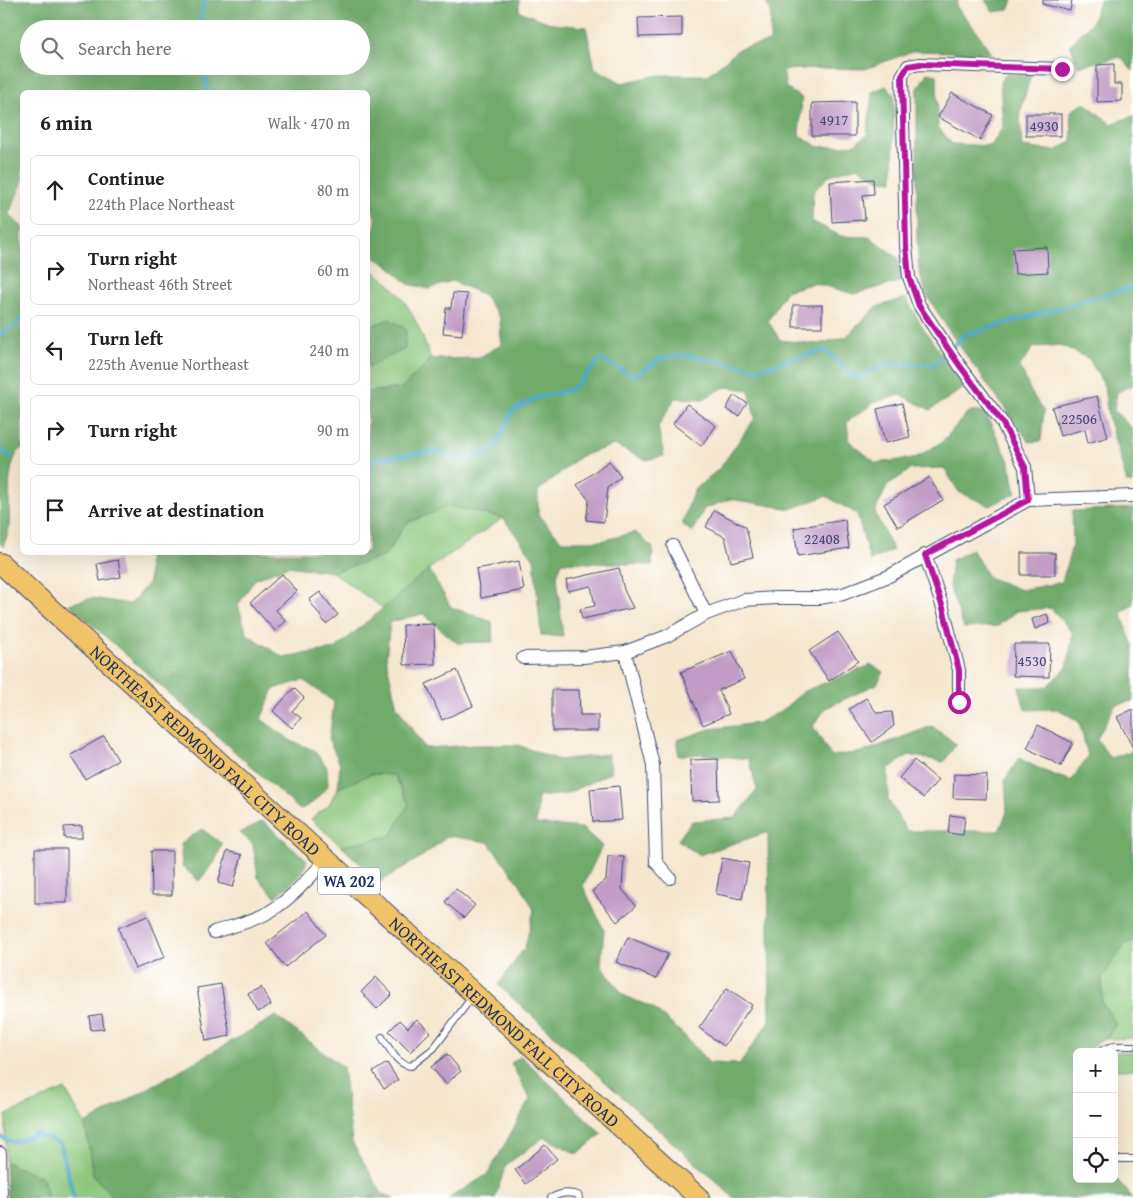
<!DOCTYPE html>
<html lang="en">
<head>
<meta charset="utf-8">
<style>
	:root { --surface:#fff; --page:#f6f6f6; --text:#202124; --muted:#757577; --line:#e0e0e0 }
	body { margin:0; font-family:"Gentium Book Plus",serif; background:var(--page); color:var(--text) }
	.controls { position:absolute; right:15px; bottom:15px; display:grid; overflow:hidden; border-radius:8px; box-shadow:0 5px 20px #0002 }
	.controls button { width:45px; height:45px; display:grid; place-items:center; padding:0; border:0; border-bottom:1px solid var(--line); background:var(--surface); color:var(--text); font:25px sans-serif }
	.stop { position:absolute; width:15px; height:15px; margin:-11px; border:4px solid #b5179e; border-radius:50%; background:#fff }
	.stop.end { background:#b5179e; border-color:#fff; box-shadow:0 1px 5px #0008 }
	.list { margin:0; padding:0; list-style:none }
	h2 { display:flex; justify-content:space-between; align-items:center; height:65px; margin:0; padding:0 20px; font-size:21px }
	h2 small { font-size:16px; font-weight:400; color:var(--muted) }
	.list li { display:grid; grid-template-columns:32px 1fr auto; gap:15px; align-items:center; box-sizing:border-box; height:70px; margin:0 10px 10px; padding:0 10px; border:1px solid var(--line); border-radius:8px }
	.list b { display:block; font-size:19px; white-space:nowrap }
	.list p { margin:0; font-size:16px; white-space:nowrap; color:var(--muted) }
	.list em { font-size:16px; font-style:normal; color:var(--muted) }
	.icon { flex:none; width:28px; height:28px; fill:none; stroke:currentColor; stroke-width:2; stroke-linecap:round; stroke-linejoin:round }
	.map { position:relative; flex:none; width:1133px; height:1198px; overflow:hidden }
	.search { position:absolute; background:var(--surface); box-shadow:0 5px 20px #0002; left:20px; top:20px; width:350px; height:55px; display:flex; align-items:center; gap:12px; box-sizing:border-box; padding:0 18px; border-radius:28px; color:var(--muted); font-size:19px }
	.panel { position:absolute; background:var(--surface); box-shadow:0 5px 20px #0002; left:20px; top:90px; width:350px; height:465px; border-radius:8px }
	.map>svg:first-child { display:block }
	.green { fill:#8bc67a; stroke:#537a6c }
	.forest { fill:#70ab6a; stroke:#466d64; fill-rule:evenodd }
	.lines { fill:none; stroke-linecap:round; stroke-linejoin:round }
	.stream { stroke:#4ba9c9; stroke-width:4 }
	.building { fill:#c09cc6 }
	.service-casing { stroke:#3c4a6f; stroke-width:8 }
	.minor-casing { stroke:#3c4a6f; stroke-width:14 }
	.primary-casing { stroke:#3c4a6f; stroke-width:22 }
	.service { stroke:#fff; stroke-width:6 }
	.minor { stroke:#fff; stroke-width:12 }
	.primary { stroke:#f1c369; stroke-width:20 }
	.route { stroke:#b5179e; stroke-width:6 }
	.labels { text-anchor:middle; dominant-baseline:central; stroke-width:5; stroke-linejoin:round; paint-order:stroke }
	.number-label { font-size:15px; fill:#444a78 }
	.shield { fill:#fff; stroke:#5f6d8e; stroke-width:1 }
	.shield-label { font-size:16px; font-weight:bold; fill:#1b2f5e }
	.street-label { font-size:18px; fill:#1b2f5e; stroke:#fff }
</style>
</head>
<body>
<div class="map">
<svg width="1133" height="1198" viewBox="0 0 1133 1198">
	<rect width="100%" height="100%" fill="#fff"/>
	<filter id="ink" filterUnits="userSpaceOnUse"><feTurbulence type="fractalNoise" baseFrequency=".02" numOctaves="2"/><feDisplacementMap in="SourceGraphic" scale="10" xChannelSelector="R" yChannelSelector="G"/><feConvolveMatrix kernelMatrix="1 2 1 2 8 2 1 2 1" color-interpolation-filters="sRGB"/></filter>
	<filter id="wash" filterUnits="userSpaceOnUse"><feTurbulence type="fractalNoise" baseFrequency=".0096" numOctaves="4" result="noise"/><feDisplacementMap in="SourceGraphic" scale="20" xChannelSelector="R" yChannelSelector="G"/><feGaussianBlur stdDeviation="1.12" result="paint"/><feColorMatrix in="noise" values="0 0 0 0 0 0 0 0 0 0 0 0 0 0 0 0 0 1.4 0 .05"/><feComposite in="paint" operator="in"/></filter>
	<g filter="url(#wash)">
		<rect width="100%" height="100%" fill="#f5e6ce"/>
		<g class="green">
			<path d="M368,268C406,291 416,319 431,359L402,388L368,392Z"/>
			<polygon points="449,506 503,518 429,569 383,608 332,572 385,556 406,523"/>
			<polygon points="371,774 394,775 409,804 391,836 341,846 311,819 328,806 338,788"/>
			<polygon points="1133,941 1133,1038 1106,1039 1116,1024 1102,1003 1102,978 1125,944"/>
			<polygon points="1109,1052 1133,1052 1133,1070 1114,1070 1114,1052"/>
			<polygon points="65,1089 85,1124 93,1175 114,1198 48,1198 43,1178 5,1162 6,1115"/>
		</g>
		<g class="forest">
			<path d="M0,0H519V11L553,24L586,27L595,68L622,83L658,75H708L740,48L770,42L771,12L765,0H958L956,6L975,29L991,53L914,51L865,69L823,68L783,70L786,88L802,98L799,135L819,147L854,145L867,135L872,92L886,86L894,95L893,181L880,180L858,167L830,175L813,192L812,221L840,236L870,237L898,258L903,281L854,294L814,283L786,291L768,321L780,340L818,344L846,337L876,307L906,298L922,326L964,388L930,410L901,395L875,402L847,422L849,441L876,463L915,458L942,442L968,412H985L1010,463L1016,493L990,506L959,492L944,468L911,469L887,486L875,512L893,550L870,561L857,514L826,496L791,509L730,499L704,509L692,532L682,524L694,490L720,468L755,418L749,390L725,387L703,399L675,398L658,427L664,456L646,460L614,445L581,456L538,491V515L562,541H602L635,532L653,548L652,565L562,562L557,576L563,637L541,635L534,559L503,518L450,506L406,523L385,556L332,572L288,566L255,579L238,605L247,634L283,657L335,649L429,569L451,607L492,622L493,642L457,643L423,614L390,622L386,659L397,707L425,748L475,745H518L559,760L608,754L612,772L566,794L538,797L536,824L582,828L602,846L583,886L604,930L601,965L623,995L653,1008L684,1035L709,1063L740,1064L770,1020L768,832L699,855L678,840L692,821L735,818L757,790L749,759L700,754L678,756L677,740L710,729L758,723L781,711L804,691L871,665L884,672L877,684L826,708L813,726L831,756L863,752L932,726L956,744L944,762L909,755L888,769V800L907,831H999L1007,812L1005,780L1019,758L1044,771L1071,781L1088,756L1079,722L1058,709L1025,710L1019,687H1046L1067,667L1073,633L1051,608L1016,611L998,626L964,628L949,586L952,560L972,549L988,577L1021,590L1062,582L1073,542L1072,511L1133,508V604L1121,613L1133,646V701L1115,705L1097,739L1110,758L1133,751V941L1125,944L1102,978V1003L1116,1024L1106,1039C1098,1040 1093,1044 1089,1052H1077V1179H1114V1176L1133,1198H734L498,985L525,947L534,910L520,884L488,842L448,836L424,855L380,882L341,846L391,836L409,804L394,775L371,774L338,788L340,764L329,740L334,702L303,680L274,689L261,719L293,742L314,750L327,767L328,786L312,803L300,810L69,604L92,598L130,604L149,582L148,553L368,552V392L402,388L431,359L478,358L501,345L500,318L484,295L452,281L429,289L408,284L387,264L368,255L376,222L371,200L368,198V92H22V183L9,214L22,227V448C4,463 11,506 9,528C8,534 5,541 3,547L0,544ZM29,29H361V66H29Z"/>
			<polygon points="985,0 1013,0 1009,10 993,12"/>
			<polygon points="1100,0 1133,0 1133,71 1121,57 1079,66 1070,45 1092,22"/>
			<polygon points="927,73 937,75 938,127 952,144 991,146 1003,126 1000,82 1006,74 1031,75 1020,113 1022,147 1056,151 1072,141 1071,111 1085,103 1111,124 1133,116 1133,385 1117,392 1114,411 1133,429 1133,483 1127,483 1108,417 1104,385 1089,359 1061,345 1034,347 1020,366 1031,392 1044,411 1041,441 1029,442 951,334 926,294 919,270 917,238 917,90"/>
			<polygon points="390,319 406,329 405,349 368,367 368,327"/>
			<polygon points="263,821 307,860 303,873 276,897 258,878 253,844 240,833"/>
			<polygon points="202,829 222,844 215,862 199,881 182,866 180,844"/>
			<polygon points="276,1016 343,1067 352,1142 382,1194 395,1198 114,1198 93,1175 85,1124"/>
			<polygon points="521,1056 602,1134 577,1154 544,1137 506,1165 495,1198 449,1198 488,1174 530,1099 511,1063"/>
			<polygon points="5,1162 43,1178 48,1198 7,1198"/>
		</g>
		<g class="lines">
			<g class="stream">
				<polyline points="199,29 204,0"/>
				<polyline points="203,66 208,92"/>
				<polyline points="0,335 22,319 22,317"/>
				<polyline points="0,449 12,458"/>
				<polyline points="368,491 374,459 432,451 470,460 496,447 512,411 536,398 573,389 601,359 634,376 662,358 687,355 758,369 825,350 856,378 890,364 934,365 964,335 1133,287"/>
				<polyline points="0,1137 13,1142 36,1134 60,1143 74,1198"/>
			</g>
		</g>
		<g id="blocks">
			<g class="building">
				<polygon points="1043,0 1072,0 1070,11 1042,4"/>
				<polygon points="682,17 682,36 639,37 638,18"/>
				<polygon points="1114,64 1114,84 1122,84 1122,101 1097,102 1097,65"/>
				<polygon points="952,93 993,115 980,140 938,117"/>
				<polygon points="855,102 855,136 812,136 812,103"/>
				<rect x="1026" y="114" width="35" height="22"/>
				<polygon points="873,179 874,194 863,195 865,220 832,222 830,182"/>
				<polygon points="1047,247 1048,272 1015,274 1013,249"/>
				<polygon points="453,293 467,294 462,335 443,333 446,308 451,308"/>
				<rect x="793" y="305" width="29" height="22"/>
				<polygon points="734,395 747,403 739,416 726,409"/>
				<polygon points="1097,396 1108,437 1088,443 1085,429 1060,436 1052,407"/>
				<polygon points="902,403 910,437 885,443 877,409"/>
				<polygon points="687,404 716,426 701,446 673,424"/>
				<polygon points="609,461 621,477 608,488 604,522 586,520 589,500 577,485"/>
				<polygon points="929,477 943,500 898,527 884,504"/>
				<polygon points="714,510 746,527 753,557 731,562 725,537 706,527"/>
				<polygon points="845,520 849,548 798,556 794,528"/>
				<rect x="1021" y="553" width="34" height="22"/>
				<polygon points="118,560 121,577 100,581 97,564"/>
				<polygon points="519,561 524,590 481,598 476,569"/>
				<polygon points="619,568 624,590 633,608 582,619 580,609 595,606 591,586 568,591 566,580"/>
				<polygon points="282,574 297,591 276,610 286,621 275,631 250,603"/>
				<polygon points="320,592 338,615 326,624 309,600"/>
				<polygon points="1047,614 1050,623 1035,629 1032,619"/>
				<polygon points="434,624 435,664 404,665 403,625"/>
				<polygon points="838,632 858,661 829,681 809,651"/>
				<polygon points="1014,644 1050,644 1049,677 1013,676"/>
				<polygon points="732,651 744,679 719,690 729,714 703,725 681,672"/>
				<polygon points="457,670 473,706 442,720 426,684"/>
				<polygon points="294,688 304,698 292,711 301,718 292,728 273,711"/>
				<polygon points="552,690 579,690 580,715 598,715 598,731 552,731"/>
				<polygon points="866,698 877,713 892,712 894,726 872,742 849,709"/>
				<polygon points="1133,709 1133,748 1117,717"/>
				<polygon points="1038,725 1073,743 1061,766 1027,748"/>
				<polygon points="104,736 118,760 85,779 71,755"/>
				<polygon points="718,759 719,800 692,801 690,760"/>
				<polygon points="914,760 938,780 923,798 899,778"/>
				<polygon points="954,774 987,775 986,799 953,798"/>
				<polygon points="619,786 622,820 593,822 590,789"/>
				<polygon points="950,815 965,817 963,835 948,833"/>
				<polygon points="82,826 82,838 64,838 64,827"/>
				<rect x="35" y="849" width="32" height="54"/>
				<polygon points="151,851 172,851 172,895 152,895"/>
				<polygon points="227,851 242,855 233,887 218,883"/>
				<polygon points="608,856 624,857 622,889 636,906 617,922 592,891 606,880"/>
				<polygon points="722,858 749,863 742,899 716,894"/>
				<polygon points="456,889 475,905 464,918 445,902"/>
				<polygon points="308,911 326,935 285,967 267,943"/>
				<polygon points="148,916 165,957 135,969 118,928"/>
				<polygon points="628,937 668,954 656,979 616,962"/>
				<polygon points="376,977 392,994 377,1009 361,992"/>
				<polygon points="221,984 230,1036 206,1041 197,988"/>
				<polygon points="261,987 271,1005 258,1012 248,994"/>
				<polygon points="727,988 752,1005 724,1046 699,1028"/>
				<polygon points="102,1014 104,1029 91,1030 89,1016"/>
				<polygon points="417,1019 430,1032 410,1052 389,1031 400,1020 408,1028"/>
				<polygon points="447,1054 461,1071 446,1084 431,1067"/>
				<polygon points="387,1063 398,1080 384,1089 373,1072"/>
				<polygon points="545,1145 557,1159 526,1184 515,1170"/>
			</g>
		</g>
	</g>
	<g filter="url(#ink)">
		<use href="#blocks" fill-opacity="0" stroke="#3c4a6f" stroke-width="1"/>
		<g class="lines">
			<g class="service-casing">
				<g id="service">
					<path d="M382,1037C390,1049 397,1065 411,1066L434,1048L472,997"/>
					<path d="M1100,1052C1109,1044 1122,1046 1133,1046"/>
					<polyline points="1114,1159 1133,1159"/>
					<path d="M551,1198C561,1193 567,1192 578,1195L579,1198"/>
				</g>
			</g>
			<g class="minor-casing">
				<g id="minor">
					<polyline points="1028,500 1025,467 1002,422 960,366 919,305 909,277 906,246 902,76 908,66 920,64 1062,69"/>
					<polyline points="673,546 706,614"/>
					<polyline points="925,555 943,608 959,670 959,702"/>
					<polyline points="625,652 653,765 656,862 670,878"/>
					<polyline points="523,658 584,657 625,652 667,636 706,614 744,600 777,598 819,598 843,594 889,576 1028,500 1133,496"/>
					<path d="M214,932C232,926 252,922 269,912C291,899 309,878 326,860"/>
					<polyline points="0,1153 1,1198"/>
				</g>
			</g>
			<g class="primary-casing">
				<g id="primary">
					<path id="s1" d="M0,563L699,1198"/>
				</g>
			</g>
			<use href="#service" class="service"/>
			<use href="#minor" class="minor"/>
			<use href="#primary" class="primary"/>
		</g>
	</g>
	<g class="lines" filter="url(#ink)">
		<polyline class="route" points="959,702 959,670 943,608 925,555 1028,500 1025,467 1002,422 960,366 919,306 909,277 906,246 902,76 908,66 920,64 1062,69"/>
	</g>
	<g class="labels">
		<g class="number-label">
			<text x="834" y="119">4917</text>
			<text x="1044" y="125">4930</text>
			<text x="1079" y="418">22506</text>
			<text x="822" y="538">22408</text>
			<text x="1032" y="660">4530</text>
		</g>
		<rect class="shield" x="318" y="867.5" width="62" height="27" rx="4"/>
		<g class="shield-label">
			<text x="349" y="881">WA 202</text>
		</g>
		<g class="street-label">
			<text stroke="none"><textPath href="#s1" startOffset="278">NORTHEAST REDMOND FALL CITY ROAD</textPath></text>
			<text stroke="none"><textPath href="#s1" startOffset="682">NORTHEAST REDMOND FALL CITY ROAD</textPath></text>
		</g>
	</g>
</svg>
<div class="controls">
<button>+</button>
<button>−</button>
<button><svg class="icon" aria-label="locate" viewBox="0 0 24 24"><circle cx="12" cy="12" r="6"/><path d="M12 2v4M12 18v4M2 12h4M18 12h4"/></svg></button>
</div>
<div class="stop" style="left:959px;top:702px"></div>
<div class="stop end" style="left:1062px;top:69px"></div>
<div class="search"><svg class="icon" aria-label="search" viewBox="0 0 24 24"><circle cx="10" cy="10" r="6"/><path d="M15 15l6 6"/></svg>Search here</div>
<section class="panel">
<h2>6 min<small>Walk · 470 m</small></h2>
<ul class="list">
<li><svg class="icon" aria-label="ahead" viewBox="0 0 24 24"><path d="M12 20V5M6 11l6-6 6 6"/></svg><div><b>Continue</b><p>224th Place Northeast</p></div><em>80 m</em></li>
<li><svg class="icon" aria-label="right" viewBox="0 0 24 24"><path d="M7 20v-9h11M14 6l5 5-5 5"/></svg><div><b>Turn right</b><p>Northeast 46th Street</p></div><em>60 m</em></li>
<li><svg class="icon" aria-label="left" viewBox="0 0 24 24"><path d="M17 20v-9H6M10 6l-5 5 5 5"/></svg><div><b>Turn left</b><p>225th Avenue Northeast</p></div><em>240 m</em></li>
<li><svg class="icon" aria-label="right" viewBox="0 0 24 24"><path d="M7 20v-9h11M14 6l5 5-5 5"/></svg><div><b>Turn right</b></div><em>90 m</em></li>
<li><svg class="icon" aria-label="arrive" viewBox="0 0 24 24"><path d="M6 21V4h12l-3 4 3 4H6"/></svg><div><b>Arrive at destination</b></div></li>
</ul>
</section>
</div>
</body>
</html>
